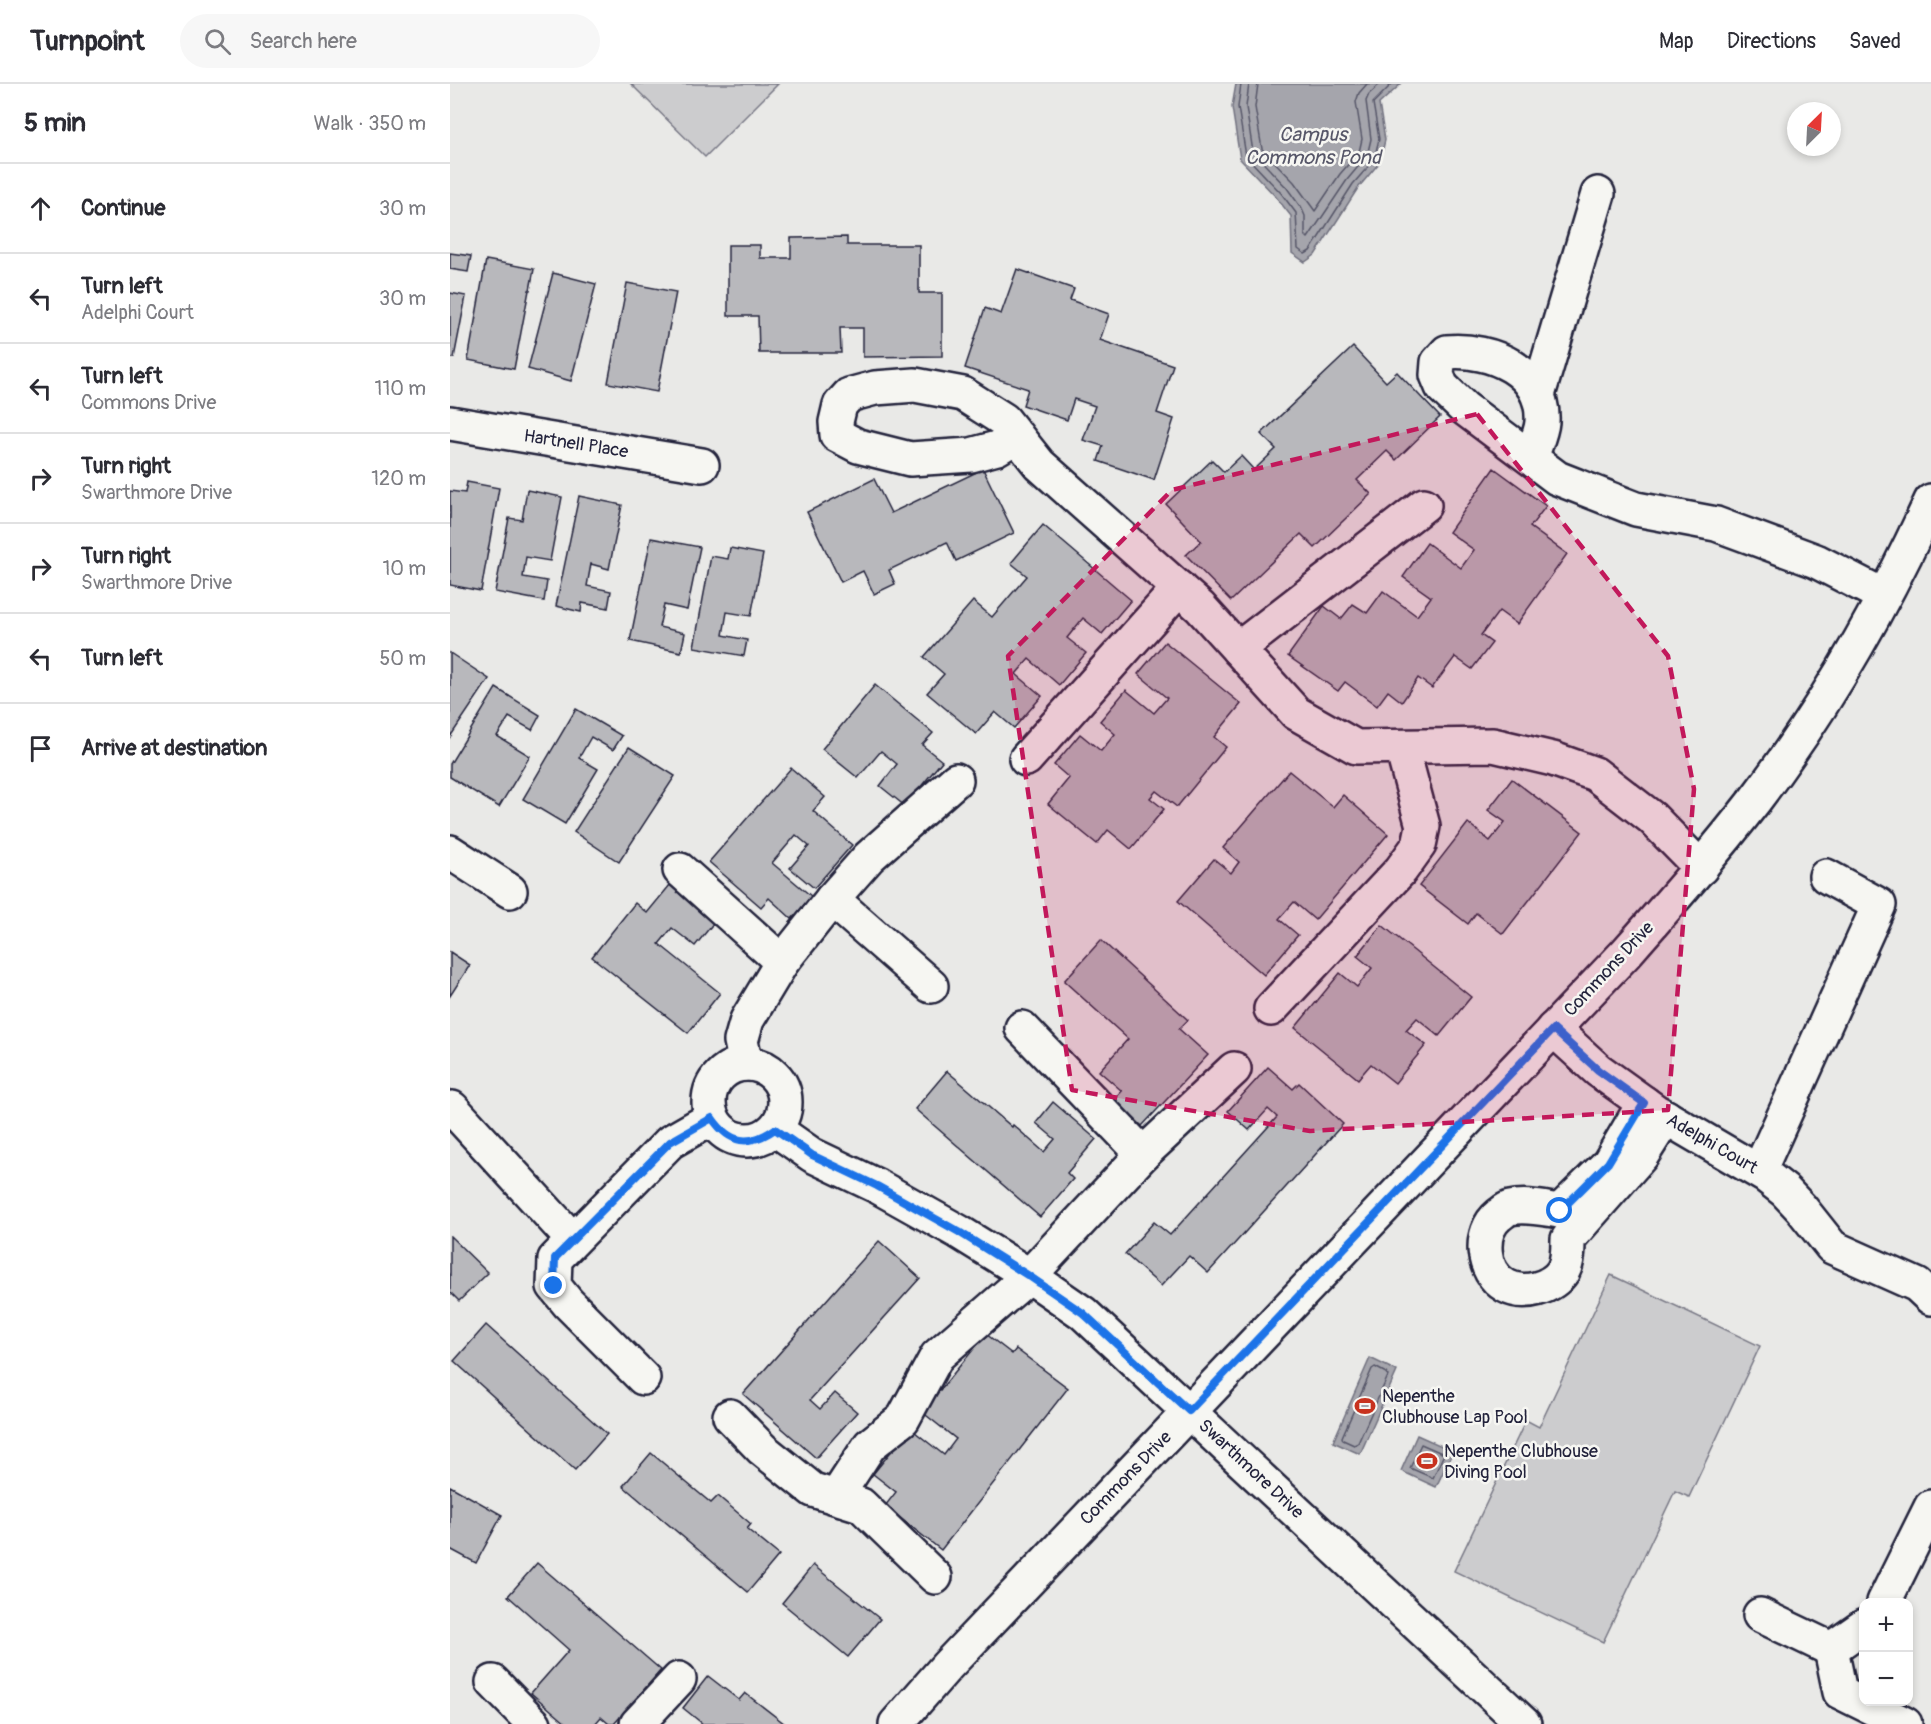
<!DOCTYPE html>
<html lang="en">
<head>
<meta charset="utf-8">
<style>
	:root { --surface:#fff; --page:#f7f7f7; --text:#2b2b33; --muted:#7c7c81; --line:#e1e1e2 }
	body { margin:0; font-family:Pangolin,sans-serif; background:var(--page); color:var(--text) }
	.controls { position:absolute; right:18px; bottom:18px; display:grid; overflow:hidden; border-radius:12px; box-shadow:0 3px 9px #0003 }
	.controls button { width:54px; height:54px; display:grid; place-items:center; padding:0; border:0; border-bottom:2px solid var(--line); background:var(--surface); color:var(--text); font:30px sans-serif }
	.compass { position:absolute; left:1337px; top:18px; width:54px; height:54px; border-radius:50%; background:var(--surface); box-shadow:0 3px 9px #0003; rotate:24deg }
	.stop { position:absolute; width:18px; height:18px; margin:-14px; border:4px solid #1a73e8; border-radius:50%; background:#fff }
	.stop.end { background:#1a73e8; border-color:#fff; box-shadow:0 2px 6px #0008 }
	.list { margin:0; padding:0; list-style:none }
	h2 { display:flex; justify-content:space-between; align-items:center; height:78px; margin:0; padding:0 24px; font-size:26px }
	h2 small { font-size:20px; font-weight:400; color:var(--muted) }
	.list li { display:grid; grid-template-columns:39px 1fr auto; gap:18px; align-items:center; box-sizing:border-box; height:90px; padding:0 24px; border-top:2px solid var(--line) }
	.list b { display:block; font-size:22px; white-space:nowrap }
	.list p { margin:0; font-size:20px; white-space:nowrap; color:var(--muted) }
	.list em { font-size:20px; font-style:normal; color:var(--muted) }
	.icon { flex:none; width:33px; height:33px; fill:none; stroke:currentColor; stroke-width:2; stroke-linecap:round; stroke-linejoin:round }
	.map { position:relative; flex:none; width:1481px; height:1640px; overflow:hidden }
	header { display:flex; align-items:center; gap:36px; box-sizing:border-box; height:84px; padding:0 30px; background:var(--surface); border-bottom:2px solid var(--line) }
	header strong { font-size:28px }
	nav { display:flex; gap:33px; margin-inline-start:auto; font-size:21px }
	.search { width:420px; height:54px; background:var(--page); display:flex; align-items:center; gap:15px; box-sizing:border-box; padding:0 21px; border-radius:33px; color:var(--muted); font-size:22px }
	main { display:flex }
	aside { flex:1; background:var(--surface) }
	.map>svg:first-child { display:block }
	.green { fill:#ccccce; stroke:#777784; stroke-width:1.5 }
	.water { fill:#a5a5ac; stroke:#71717f; stroke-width:1.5 }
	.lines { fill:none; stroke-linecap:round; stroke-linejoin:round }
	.shore { stroke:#565668; stroke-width:1.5 }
	.building { fill:#b8b8bc; stroke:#22223b; stroke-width:1.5 }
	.minor-casing { stroke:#22223b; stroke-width:38 }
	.minor { stroke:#f6f6f2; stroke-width:33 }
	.route { stroke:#1a73e8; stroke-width:8 }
	.marked { fill:#c2185b; fill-opacity:0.2; stroke:#c2185b; stroke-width:4.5; stroke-dasharray:12 8; stroke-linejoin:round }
	.labels { text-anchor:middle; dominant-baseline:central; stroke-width:5; stroke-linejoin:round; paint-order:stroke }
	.street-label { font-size:18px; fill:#22223b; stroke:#f6f6f2 }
	.poi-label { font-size:18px; fill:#22223b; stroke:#f6f6f2; text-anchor:start }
	.water-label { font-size:20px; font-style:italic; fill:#565668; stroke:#f6f6f2 }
</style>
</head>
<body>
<header>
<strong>Turnpoint</strong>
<div class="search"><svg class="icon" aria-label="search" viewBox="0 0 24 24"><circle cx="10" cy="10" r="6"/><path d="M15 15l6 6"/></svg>Search here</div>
<nav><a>Map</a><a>Directions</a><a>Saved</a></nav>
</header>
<main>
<aside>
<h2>5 min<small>Walk · 350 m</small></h2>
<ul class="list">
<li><svg class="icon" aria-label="ahead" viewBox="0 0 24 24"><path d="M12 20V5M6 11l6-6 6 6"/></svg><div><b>Continue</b></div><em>30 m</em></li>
<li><svg class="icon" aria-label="left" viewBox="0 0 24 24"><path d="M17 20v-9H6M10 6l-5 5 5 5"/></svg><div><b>Turn left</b><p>Adelphi Court</p></div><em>30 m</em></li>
<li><svg class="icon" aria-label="left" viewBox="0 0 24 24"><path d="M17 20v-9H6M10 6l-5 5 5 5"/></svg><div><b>Turn left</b><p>Commons Drive</p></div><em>110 m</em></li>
<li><svg class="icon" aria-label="right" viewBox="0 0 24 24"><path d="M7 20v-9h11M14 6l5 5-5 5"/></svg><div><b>Turn right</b><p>Swarthmore Drive</p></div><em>120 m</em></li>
<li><svg class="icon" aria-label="right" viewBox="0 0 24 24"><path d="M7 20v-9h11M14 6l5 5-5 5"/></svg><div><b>Turn right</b><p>Swarthmore Drive</p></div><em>10 m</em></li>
<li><svg class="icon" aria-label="left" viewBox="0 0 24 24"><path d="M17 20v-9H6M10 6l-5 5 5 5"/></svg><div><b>Turn left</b></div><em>50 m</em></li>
<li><svg class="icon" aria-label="arrive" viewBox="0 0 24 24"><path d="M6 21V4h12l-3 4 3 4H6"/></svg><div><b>Arrive at destination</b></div></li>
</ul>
</aside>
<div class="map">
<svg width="1481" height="1640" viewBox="0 0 1481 1640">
	<rect width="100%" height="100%" fill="#e9e9e7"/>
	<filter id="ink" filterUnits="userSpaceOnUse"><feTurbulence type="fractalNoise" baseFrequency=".0167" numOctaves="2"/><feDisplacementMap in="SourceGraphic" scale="12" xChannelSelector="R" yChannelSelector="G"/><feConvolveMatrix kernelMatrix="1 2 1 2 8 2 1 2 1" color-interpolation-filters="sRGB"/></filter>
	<g filter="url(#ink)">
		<g class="green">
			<polygon points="181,0 328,0 255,73"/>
			<polygon points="1161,1191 1310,1262 1239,1413 1225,1407 1153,1558 1004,1487 1076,1336 1089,1343"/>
		</g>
		<g class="water">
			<polygon points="786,0 951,0 929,20 935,56 930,78 908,104 865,171 855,178 842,169 841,132 826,113 790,75 782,23"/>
			<polygon points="920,1274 947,1287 910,1370 883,1358"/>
			<polygon points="967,1351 1003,1367 986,1403 951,1387"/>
		</g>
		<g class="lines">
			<g class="shore">
				<polyline points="791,0 788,23 796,72 831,109 846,129 848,165 855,170 860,167 903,100 924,76 929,55 923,19 942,0"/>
				<polyline points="799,0 796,23 803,68 837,104 852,125 855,132 855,151 858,154 897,96 917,72 921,55 916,17 919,10 930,0"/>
				<polyline points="808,0 805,23 812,65 844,98 865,127 890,90 909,68 912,55 906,18 909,9 917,0"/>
				<polygon points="925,1283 936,1289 938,1292 908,1359 904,1361 893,1356 892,1353 922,1285"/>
				<polygon points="971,1360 994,1370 983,1394 960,1384"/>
			</g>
		</g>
		<g class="building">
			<polygon points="397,153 397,161 469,161 469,209 492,209 492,272 413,273 413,244 390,244 391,269 309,269 308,232 278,232 278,161 310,161 310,174 341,174 341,154"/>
			<polygon points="0,169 21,172 18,188 0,185"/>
			<polygon points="36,176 84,185 80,206 79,206 64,285 18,276"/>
			<polygon points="567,185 624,205 620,216 659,230 650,256 723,281 707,329 724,335 704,396 648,377 653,362 633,356 645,322 624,315 617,336 573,321 578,305 515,284 535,224 551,230"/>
			<polygon points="103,189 146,200 121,297 78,285"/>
			<polygon points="177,199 226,208 207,308 158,299"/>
			<polygon points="0,209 16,212 4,274 0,274"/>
			<polygon points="903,263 936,298 947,288 990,333 946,376 937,367 907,396 921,410 865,464 851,450 781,517 736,471 751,457 716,420 762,376 774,388 791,372 804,386 826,365 811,350"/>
			<polygon points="1044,384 1096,422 1080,443 1117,470 1067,540 1049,527 1031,551 1042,559 1022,585 1005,573 982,604 968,594 952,618 938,607 927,622 895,598 888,607 838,572 874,522 891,535 903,520 917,529 933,507 967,532 981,513 953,493 977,459 1011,484 1024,466 999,448"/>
			<polygon points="533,385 564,449 506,477 497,458 439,486 445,500 424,510 413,487 391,498 357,428 424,395 441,429"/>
			<polygon points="17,398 49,404 31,507 0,501 0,407 15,409"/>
			<polygon points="77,406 112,413 100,477 76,473 73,493 97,497 94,517 45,508 59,434 72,436"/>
			<polygon points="129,412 172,421 159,485 141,480 137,502 161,507 158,524 132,519 131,528 106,522"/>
			<polygon points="593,441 681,516 652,550 633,534 617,554 636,569 609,601 579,575 566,590 592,612 564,644 545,628 526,650 477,609 494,590 474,573 523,517 542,533 577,492 561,479"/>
			<polygon points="201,454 250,463 237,526 214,521 209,543 235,549 231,568 180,557"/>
			<polygon points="280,464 313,470 301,532 277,528 273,551 297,556 294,572 244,563 261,472 278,475"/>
			<polygon points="715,558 791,620 764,653 776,663 727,723 706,707 700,714 714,725 681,765 658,746 647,760 598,720 619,694 604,681 630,650 651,667 665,650 650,637 676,606 704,629 717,614 688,590"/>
			<polygon points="0,569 39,595 0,653"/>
			<polygon points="425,601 483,649 472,661 492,677 455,722 430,702 447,680 431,667 408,694 372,665"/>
			<polygon points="46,604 90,631 82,646 59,633 47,652 80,672 49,723 0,693 0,680"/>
			<polygon points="126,625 172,652 163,666 141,653 129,674 148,685 115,740 73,715"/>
			<polygon points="179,663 225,692 169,778 124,748"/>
			<polygon points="341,684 375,713 363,727 402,761 364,804 340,784 359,762 346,751 322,779 361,812 342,835 319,814 311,823 259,778"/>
			<polygon points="839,687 883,723 893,711 938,750 865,836 844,818 829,835 848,851 814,891 728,817 764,775 781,789 789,778 773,764"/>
			<polygon points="1062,695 1132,748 1053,850 1026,829 1018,840 969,802 1018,739 1040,757 1055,738 1038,726"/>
			<polygon points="220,801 265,837 245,862 222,844 209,860 270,909 238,949 142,873 185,819 197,829"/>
			<polygon points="932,841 1021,913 989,952 967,934 956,946 976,961 945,999 921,980 908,995 845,944 890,889 907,903 922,884 907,872"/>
			<polygon points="651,856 738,936 729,945 758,971 692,1042 664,1016 672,1007 649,987 678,955 614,897"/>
			<polygon points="0,868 20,881 0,912"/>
			<polygon points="818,983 843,1005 849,999 893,1040 758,1189 739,1172 711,1202 675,1170 704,1138 720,1151 827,1033 818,1025 799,1046 778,1027"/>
			<polygon points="497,987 562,1043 563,1041 594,1068 605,1055 586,1039 603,1018 646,1055 617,1089 623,1095 590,1133 465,1025"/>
			<polygon points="0,1152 38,1189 9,1217 0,1208"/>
			<polygon points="429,1157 470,1194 360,1316 370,1325 385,1309 407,1328 366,1374 293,1310"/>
			<polygon points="36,1241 157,1350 125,1386 4,1277"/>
			<polygon points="536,1250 562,1270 566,1265 618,1304 491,1466 435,1422 446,1408 423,1390 460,1344 494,1371 506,1355 472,1328"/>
			<polygon points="201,1369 261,1419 268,1412 301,1440 297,1445 329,1471 298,1508 173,1402"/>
			<polygon points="0,1402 52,1431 26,1479 0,1465"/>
			<polygon points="87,1479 211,1586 164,1640 159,1640 151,1633 145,1640 117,1640 81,1609 119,1566 58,1512"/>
			<polygon points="363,1481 430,1535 398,1573 332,1519"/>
			<polygon points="258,1592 289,1616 295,1609 335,1640 253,1640 233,1624"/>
		</g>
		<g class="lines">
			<g class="minor-casing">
				<g id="minor">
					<polyline points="1088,311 1148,110"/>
					<polyline points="0,339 252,381"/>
					<polyline points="567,352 547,364 521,371 460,375 408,362 387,351 386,338 390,321 399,311 425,304 465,301 513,310 554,336 589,380 750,523 846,629 906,663 1043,661 1103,675 1145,690 1202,734 1251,784"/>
					<path d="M1081,374C1084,363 1091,350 1092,338C1095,287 1041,264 997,268L988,278L987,291L992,303L1014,324L1107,394L1186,425L1266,440L1366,477L1434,512"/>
					<polyline points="788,565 974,421"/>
					<polyline points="576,675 729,504"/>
					<polyline points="0,768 60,807"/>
					<polyline points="230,786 332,878"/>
					<polyline points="382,815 481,902"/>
					<polyline points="821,925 951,786 969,761 973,742 952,664"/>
					<polyline points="572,944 693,1070"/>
					<polyline points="1103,945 1148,986 1205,1027 1316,1092 1335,1107 1351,1124 1382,1163 1467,1201 1481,1214"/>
					<circle cx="297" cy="1018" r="38"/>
					<polyline points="296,980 291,957 297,936 332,878 382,815 419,773 506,696"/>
					<path d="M1194,1019L1159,1079L1110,1127C1095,1125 1076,1120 1060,1124C1056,1125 1052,1129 1049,1131C1028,1148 1031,1188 1056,1202C1074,1212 1102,1204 1113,1187C1118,1178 1118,1165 1118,1155L1192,1071L1216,1033"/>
					<polyline points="2,1024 123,1156"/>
					<polyline points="325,1045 362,1071 427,1102 509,1148 572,1187 633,1229 1074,1640"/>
					<polyline points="1309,1087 1429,821 1376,792"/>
					<polyline points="193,1294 118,1219 104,1202 105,1175 220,1058 262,1034"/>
					<polyline points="280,1332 312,1365 363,1406 411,1421 485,1493"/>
					<polyline points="386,1413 420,1361 453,1335 487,1272 579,1192 693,1070 784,985"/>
					<polyline points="1434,1518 1481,1423"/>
					<polyline points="1310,1531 1381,1565 1414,1542"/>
					<polyline points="1381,1565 1390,1608 1455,1640"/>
					<polyline points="43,1598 84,1640"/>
					<polyline points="187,1640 229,1595"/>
					<path d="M446,1640L497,1582L1176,869C1220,819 1264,769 1305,716C1375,624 1433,522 1481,417"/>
				</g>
			</g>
			<use href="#minor" class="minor"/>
		</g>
	</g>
	<g class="lines" filter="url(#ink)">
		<path class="route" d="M104,1202L105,1174L220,1058L262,1034C280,1060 299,1063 325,1045L362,1071L427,1102L509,1148L579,1192L633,1229L739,1327L1103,945L1148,986L1194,1019L1158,1079L1110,1127"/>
	</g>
	<path class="marked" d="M1027,330L1218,572L1244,705L1218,1026L860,1047L622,1006L558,572L722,406Z"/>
	<defs>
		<g id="stadium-bare" transform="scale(1.62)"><path d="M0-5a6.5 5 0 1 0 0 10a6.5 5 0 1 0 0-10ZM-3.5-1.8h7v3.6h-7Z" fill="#c8321e" stroke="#f6f6f2" stroke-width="2.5" paint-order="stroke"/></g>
	</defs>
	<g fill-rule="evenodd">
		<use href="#stadium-bare" x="915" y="1322"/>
		<use href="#stadium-bare" x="977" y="1377"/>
	</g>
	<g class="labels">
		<g class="street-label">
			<text transform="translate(126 360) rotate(9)">Hartnell Place</text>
			<text transform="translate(1159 885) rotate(-47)">Commons Drive</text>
			<text transform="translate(1262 1060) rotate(30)">Adelphi Court</text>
			<text transform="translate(801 1385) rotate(43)">Swarthmore Drive</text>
			<text transform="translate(676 1394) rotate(-46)">Commons Drive</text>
		</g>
		<g class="poi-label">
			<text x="932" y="1312">Nepenthe<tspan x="932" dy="21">Clubhouse Lap Pool</tspan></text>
			<text x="994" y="1367">Nepenthe Clubhouse<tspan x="994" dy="21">Diving Pool</tspan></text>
		</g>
		<g class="water-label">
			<text x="863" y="50">Campus<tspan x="863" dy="23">Commons Pond</tspan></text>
		</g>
	</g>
</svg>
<div class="controls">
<button>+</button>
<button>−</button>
</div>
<svg class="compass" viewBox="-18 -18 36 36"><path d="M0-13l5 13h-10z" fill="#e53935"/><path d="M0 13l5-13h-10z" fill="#7c7c81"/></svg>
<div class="stop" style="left:1110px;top:1127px"></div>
<div class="stop end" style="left:104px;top:1202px"></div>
</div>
</main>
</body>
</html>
